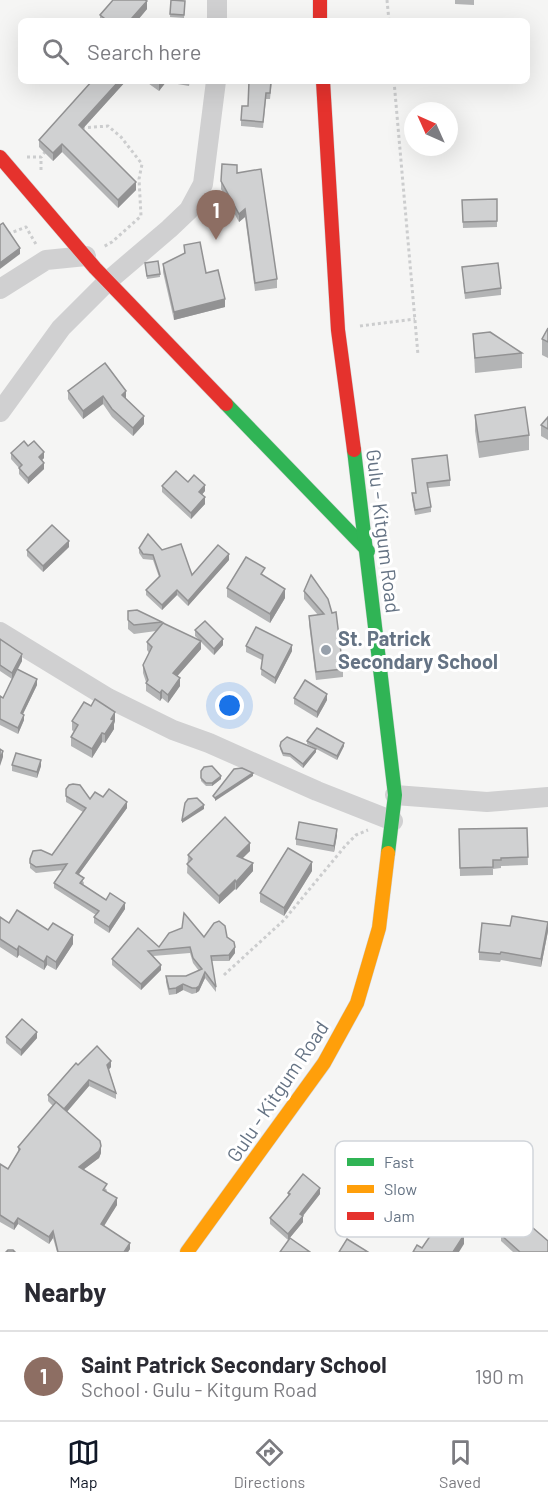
<!DOCTYPE html>
<html lang="en">
<head>
<meta charset="utf-8">
<style>
	:root { --surface:#fff; --page:#f2f2f3; --text:#2b2b33; --muted:#7c7c81; --line:#e1e1e2; --accent:#111827 }
	body { margin:0; font-family:Barlow,sans-serif; background:var(--page); color:var(--text) }
	.compass { position:absolute; left:404px; top:102px; width:54px; height:54px; border-radius:50%; background:var(--surface); box-shadow:0 6px 24px #0002; rotate:315deg }
	.you { position:absolute; left:230px; top:706px; width:21px; height:21px; margin:-15px; border:4px solid #fff; border-radius:50%; background:#1a73e8; box-shadow:0 0 0 9px #1a73e833 }
	.badge { display:grid; place-items:center; width:39px; height:39px; border-radius:50%; background:var(--accent); color:#fff; font-size:20px; font-weight:700 }
	.pin { position:absolute; translate:-50% -50px; filter:drop-shadow(0 2px 3px #0008) }
	.pin::after { content:''; position:absolute; top:32px; width:21px; height:18px; background:inherit; clip-path:polygon(0 0,100% 0,50% 100%) }
	.list { margin:0; padding:0; list-style:none }
	h2 { display:flex; justify-content:space-between; align-items:center; height:78px; margin:0; padding:0 24px; font-size:26px }
	h2 small { font-size:20px; font-weight:400; color:var(--muted) }
	.list li { display:grid; grid-template-columns:39px 1fr auto; gap:18px; align-items:center; box-sizing:border-box; height:90px; padding:0 24px; border-top:2px solid var(--line) }
	.list b { display:block; font-size:22px; white-space:nowrap }
	.list p { margin:0; font-size:20px; white-space:nowrap; color:var(--muted) }
	.list em { font-size:20px; font-style:normal; color:var(--muted) }
	.icon { flex:none; width:33px; height:33px; fill:none; stroke:currentColor; stroke-width:2; stroke-linecap:round; stroke-linejoin:round }
	.map { position:relative; flex:none; width:548px; height:1252px; overflow:hidden }
	.search { position:absolute; background:var(--surface); box-shadow:0 6px 24px #0002; left:18px; right:18px; top:18px; height:66px; display:flex; align-items:center; gap:15px; box-sizing:border-box; padding:0 21px; border-radius:9px; color:var(--muted); font-size:22px }
	.sheet { height:168px; background:var(--surface) }
	nav { display:flex; justify-content:space-around; align-items:center; box-sizing:border-box; height:84px; border-top:2px solid var(--line); background:var(--surface); font-size:16px; color:var(--muted) }
	nav a { display:grid; justify-items:center; gap:3px }
	nav .on { color:var(--accent) }
	.map>svg:first-child { display:block }
	.lines { fill:none; stroke-linecap:round; stroke-linejoin:round }
	.fast-casing { stroke:#d1d2d3; stroke-width:15 }
	.slow-casing { stroke:#d1d2d3; stroke-width:15 }
	.jam-casing { stroke:#d1d2d3; stroke-width:15 }
	.path { stroke:#cccdce; stroke-width:3; stroke-dasharray:3 3; stroke-linecap:butt }
	.street { stroke:#d0d0d1; stroke-width:20 }
	.fast { stroke:#30b455; stroke-width:14 }
	.slow { stroke:#ff9f0a; stroke-width:14 }
	.jam { stroke:#e5322d; stroke-width:14 }
	.wall { fill:#b3b4b5 }
	.shaded-wall { fill:#929293 }
	.building { fill:#d0d1d2; stroke:#929293; stroke-width:1.5 }
	.poi-dot { fill:#97a0ab; stroke:#fff; stroke-width:2 }
	.labels { text-anchor:middle; dominant-baseline:central; stroke-width:6; stroke-linejoin:round; paint-order:stroke }
	.street-label { font-size:20px; fill:#657384; stroke:#fff }
	.poi-label { font-size:20px; font-weight:bold; fill:#657384; stroke:#fff; text-anchor:start }
	.key { fill:#fff; stroke:#d1d5da; stroke-width:1.5 }
	.key-label { font-size:16px; fill:#657384 }
</style>
</head>
<body>
<div class="map">
<svg width="548" height="1252" viewBox="0 0 548 1252">
	<rect width="100%" height="100%" fill="#f5f5f4"/>
	<g class="lines">
		<g class="fast-casing">
			<g id="fast">
				<polyline points="226,404 368,551"/>
				<polyline points="354,450 395,795 388,853"/>
			</g>
		</g>
		<g class="slow-casing">
			<polyline id="slow" points="187,1252 324,1063 357,1003 379,928 388,853"/>
		</g>
		<g class="jam-casing">
			<g id="jam">
				<polyline points="320,0 320,21"/>
				<polyline points="323,81 338,330 354,450"/>
				<polyline points="0,157 95,268 226,404"/>
			</g>
		</g>
		<g class="path">
			<polyline points="387,0 389,21"/>
			<polyline points="394,81 418,355"/>
			<polyline points="82,128 108,126 121,137 142,164 139,179 141,216 112,242 103,247"/>
			<polyline points="27,157 41,157 45,152"/>
			<polyline points="41,170 41,157"/>
			<polyline points="8,234 26,227 37,246"/>
			<polyline points="360,326 415,319"/>
			<polyline points="224,975 284,920 346,845 356,835 368,830"/>
		</g>
		<g class="street">
			<polyline points="217,21 217,0"/>
			<polyline points="0,289 46,260 86,256"/>
			<polyline points="0,412 61,328 108,281 169,229 189,210 203,184 216,81"/>
			<polyline points="0,632 108,698 173,730 209,743 317,791 393,821"/>
			<polyline points="395,795 487,802 548,797"/>
		</g>
		<use href="#fast" class="fast"/>
		<use href="#slow" class="slow"/>
		<use href="#jam" class="jam"/>
	</g>
	<g class="wall">
		<polygon points="171,0 185,1 184,18 170,17"/>
		<polygon points="455,0 474,0 474,5 455,4"/>
		<polygon points="147,9 137,21 100,21 100,15"/>
		<polygon points="92,81 126,81 82,129 136,190 118,208 62,152 53,161 39,147 39,140"/>
		<polygon points="145,81 190,81 189,86 166,82 159,91"/>
		<polygon points="272,81 270,99 266,99 263,128 241,126 241,120 248,106"/>
		<polygon points="237,173 277,279 277,288 255,291 245,217 239,222 221,189 221,181"/>
		<polygon points="497,199 497,227 463,228 462,200"/>
		<polygon points="184,245 206,273 225,307 174,320 163,272 163,264 184,254"/>
		<polygon points="145,263 160,274 160,277 147,279"/>
		<polygon points="462,267 501,288 501,295 465,299"/>
		<polygon points="548,328 548,358 542,355 542,339"/>
		<polygon points="473,334 522,353 522,368 475,373"/>
		<polygon points="68,391 126,399 144,424 133,436 112,417 103,404 83,419 68,399"/>
		<polygon points="475,415 529,435 529,450 479,458 475,431"/>
		<polygon points="548,417 548,440 541,436 541,425"/>
		<polygon points="28,446 44,458 42,460 44,469 28,484 19,474 19,468 11,459 11,453"/>
		<polygon points="412,459 450,480 450,486 428,488 431,507 431,512 415,515 412,499 412,493 416,493"/>
		<polygon points="188,482 205,491 202,494 205,504 191,519 162,492 162,486"/>
		<polygon points="69,547 43,572 27,556 27,550"/>
		<polygon points="139,548 162,550 192,575 229,560 188,606 177,595 162,610 146,595 146,590 159,577 153,560 143,559 139,553"/>
		<polygon points="311,575 343,669 343,677 316,680 309,624 309,616 318,615 304,599 304,591"/>
		<polygon points="227,588 285,598 270,623 227,597"/>
		<polygon points="128,611 162,622 162,624 199,640 195,636 195,630 223,645 214,655 201,642 201,649 177,676 180,686 168,703 162,698 160,701 146,691 146,682 143,673 143,665 149,653 147,650 147,642 156,631 134,634 128,629"/>
		<polygon points="0,639 22,661 18,669 37,685 23,714 24,720 18,734 0,725 0,696 3,698 12,679 0,671"/>
		<polygon points="246,646 292,651 275,684 261,675 262,660 246,652"/>
		<polygon points="294,698 327,700 317,718 294,704"/>
		<polygon points="72,721 115,721 114,724 114,729 105,743 102,742 92,758 71,746 71,737 74,732 72,730"/>
		<polygon points="307,741 344,746 337,760 307,744"/>
		<polygon points="281,742 316,752 303,768 290,757 283,756 280,749"/>
		<polygon points="12,765 41,766 37,778 12,771"/>
		<polygon points="201,771 221,779 212,786 206,786 201,781"/>
		<polygon points="66,789 90,799 103,797 127,808 79,874 84,883 83,885 106,900 125,909 109,933 94,923 94,917 96,915 54,888 54,883 63,870 36,873 30,868 30,859 52,855 83,812 66,802"/>
		<polygon points="527,828 528,865 501,866 501,868 493,869 493,875 460,876 459,829"/>
		<polygon points="337,835 334,852 296,845 296,839"/>
		<polygon points="250,851 242,858 253,871 236,890 235,889 219,904 187,873 188,855"/>
		<polygon points="312,871 284,916 260,902 260,893"/>
		<polygon points="0,917 9,923 48,930 73,944 56,970 47,965 44,970 19,955 17,958 0,947"/>
		<polygon points="548,931 541,967 501,960 500,962 479,960 479,952"/>
		<polygon points="204,937 227,937 235,953 229,961 212,961 216,987 216,992 205,978 199,991 196,993 192,994 183,990 176,994 169,995 166,982 166,976 186,976 199,971 193,963 190,953 153,956 161,970 141,990 112,965 112,959 159,947"/>
		<polygon points="6,1037 37,1038 21,1056 6,1043"/>
		<polygon points="78,1065 111,1067 109,1070 116,1093 116,1099 89,1086 67,1112 101,1153 99,1158 84,1169 107,1190 106,1192 117,1205 103,1226 130,1249 128,1252 57,1252 53,1238 49,1244 18,1224 14,1230 0,1222 0,1164 8,1169 18,1152 18,1147 53,1106 48,1101 48,1095"/>
		<polygon points="288,1193 320,1194 303,1216 303,1222 288,1240 270,1224 270,1218 288,1197"/>
		<polygon points="501,1235 548,1252 513,1252 501,1241"/>
	</g>
	<g class="shaded-wall">
		<polygon points="147,1 147,9 137,21 132,21 132,18"/>
		<polygon points="119,81 126,81 79,133 79,125"/>
		<polygon points="161,81 166,81 166,82 159,91 159,83"/>
		<polygon points="62,144 62,152 53,161 53,153"/>
		<polygon points="136,182 136,190 118,208 118,200"/>
		<polygon points="245,209 245,217 239,222 239,214"/>
		<polygon points="20,248 20,254 0,269 0,263"/>
		<polygon points="225,299 225,307 174,320 174,312"/>
		<polygon points="126,391 126,399 122,395"/>
		<polygon points="103,396 103,404 83,419 83,411"/>
		<polygon points="144,416 144,424 133,436 133,428"/>
		<polygon points="44,452 44,458 39,463 39,457"/>
		<polygon points="44,463 44,469 28,484 28,478"/>
		<polygon points="205,485 205,491 199,498 199,492"/>
		<polygon points="205,497 205,504 191,519 191,513"/>
		<polygon points="69,541 69,547 43,572 43,566"/>
		<polygon points="229,554 229,560 188,606 188,601"/>
		<polygon points="285,589 285,598 270,623 270,614"/>
		<polygon points="177,590 177,595 162,610 162,605"/>
		<polygon points="223,639 223,645 214,655 214,649"/>
		<polygon points="201,641 201,649 173,681 173,673"/>
		<polygon points="292,645 292,651 275,684 275,678"/>
		<polygon points="22,654 22,661 12,679 12,673"/>
		<polygon points="180,678 180,686 168,703 168,695"/>
		<polygon points="37,679 37,685 21,718 21,713"/>
		<polygon points="162,690 162,698 160,701 160,693"/>
		<polygon points="327,694 327,700 317,718 317,712"/>
		<polygon points="115,712 115,721 114,724 114,729 105,743 105,734 111,719"/>
		<polygon points="24,715 24,720 18,734 18,728"/>
		<polygon points="102,733 102,742 92,758 92,749"/>
		<polygon points="344,743 344,746 337,760 337,756"/>
		<polygon points="316,749 316,752 303,768 303,764"/>
		<polygon points="3,751 3,757 0,766 0,759"/>
		<polygon points="41,760 41,766 37,778 37,772"/>
		<polygon points="253,773 253,776 215,801 215,798"/>
		<polygon points="221,776 221,779 212,786 212,783"/>
		<polygon points="127,802 127,808 76,878 76,873"/>
		<polygon points="204,805 204,809 182,823 182,820"/>
		<polygon points="337,829 337,835 334,852 334,846"/>
		<polygon points="250,843 250,851 237,864 237,856"/>
		<polygon points="312,862 312,871 284,916 284,908"/>
		<polygon points="253,863 253,871 236,890 236,882"/>
		<polygon points="235,880 235,889 219,904 219,896"/>
		<polygon points="125,903 125,909 109,933 109,927"/>
		<polygon points="548,922 548,931 541,967 541,959"/>
		<polygon points="73,935 73,944 56,970 56,962"/>
		<polygon points="19,946 19,955 17,958 17,950"/>
		<polygon points="235,947 235,953 229,961 229,955"/>
		<polygon points="47,956 47,965 44,970 44,962"/>
		<polygon points="161,965 161,970 141,990 141,984"/>
		<polygon points="205,972 205,978 199,991 196,993 196,988"/>
		<polygon points="183,984 183,990 176,994 176,988"/>
		<polygon points="37,1032 37,1038 21,1056 21,1050"/>
		<polygon points="111,1061 111,1067 107,1071 107,1065"/>
		<polygon points="89,1080 89,1086 64,1115 64,1109"/>
		<polygon points="101,1146 101,1153 99,1158 79,1173 79,1167"/>
		<polygon points="320,1188 320,1194 301,1218 303,1216 303,1222 288,1240 288,1234 300,1214"/>
		<polygon points="117,1198 117,1205 101,1231 101,1224"/>
		<polygon points="18,1218 18,1224 14,1230 14,1224"/>
		<polygon points="53,1231 53,1238 49,1244 49,1237"/>
		<polygon points="464,1235 464,1244 459,1252 453,1252"/>
		<polygon points="130,1243 130,1249 128,1252 124,1252"/>
	</g>
	<g class="building">
		<polygon points="113,0 145,0 147,1 132,18 135,21 108,21 100,15"/>
		<polygon points="171,0 185,1 184,15 170,14"/>
		<polygon points="92,81 119,81 79,125 136,182 118,200 62,144 53,153 39,140"/>
		<polygon points="249,81 271,81 270,93 266,93 263,122 241,120 242,106 248,106"/>
		<polygon points="222,164 237,165 237,173 261,169 277,279 255,283 245,209 239,214 221,181"/>
		<polygon points="497,199 497,221 463,222 462,200"/>
		<polygon points="3,223 20,248 0,263 0,225"/>
		<polygon points="200,242 206,273 218,270 225,299 174,312 163,264 185,253 184,245"/>
		<polygon points="158,261 160,274 147,276 145,263"/>
		<polygon points="498,263 501,288 465,293 462,267"/>
		<polygon points="548,328 548,342 542,339"/>
		<polygon points="490,332 522,353 475,358 473,334"/>
		<polygon points="105,363 126,391 122,395 144,416 133,428 112,409 103,396 83,411 68,391"/>
		<polygon points="525,407 529,435 479,442 475,415"/>
		<polygon points="548,417 548,429 541,425"/>
		<polygon points="24,441 28,446 34,441 44,452 39,457 44,463 28,478 19,468 22,465 11,453"/>
		<polygon points="447,455 450,480 427,483 431,507 415,510 412,493 416,493 412,459"/>
		<polygon points="176,471 188,482 194,475 205,485 199,492 205,497 191,513 162,486"/>
		<polygon points="52,525 69,541 43,566 27,550"/>
		<polygon points="148,534 162,550 181,544 192,575 218,545 229,554 188,601 177,590 162,605 146,590 160,576 153,555 143,554 139,548"/>
		<polygon points="246,557 265,568 261,574 285,589 270,614 227,588"/>
		<polygon points="311,575 328,599 332,613 336,612 343,669 316,672 309,616 324,614 304,591"/>
		<polygon points="137,610 162,622 134,625 128,620 128,611"/>
		<polygon points="205,621 223,639 214,649 195,630"/>
		<polygon points="163,623 201,641 173,673 180,678 168,695 162,690 160,693 146,683 148,680 143,665 152,647 147,642"/>
		<polygon points="256,627 292,645 275,678 261,669 263,655 246,646"/>
		<polygon points="0,639 22,654 12,673 0,665"/>
		<polygon points="17,669 37,679 21,713 24,715 18,728 0,719 0,696 3,698"/>
		<polygon points="305,680 327,694 317,712 294,698"/>
		<polygon points="95,699 115,712 111,719 114,720 105,734 102,733 92,749 71,737 78,725 72,721 84,702 91,706"/>
		<polygon points="317,728 344,743 337,756 307,741"/>
		<polygon points="287,737 316,749 303,764 290,754 283,753 280,746 281,742"/>
		<polygon points="0,749 3,751 0,759"/>
		<polygon points="16,753 41,760 37,772 12,765"/>
		<polygon points="212,766 221,776 212,783 206,783 201,778 201,771 204,767"/>
		<polygon points="242,768 253,773 215,798 213,796 234,769"/>
		<polygon points="73,784 80,785 90,799 95,792 103,797 109,789 127,802 76,873 84,878 80,883 106,900 110,893 125,903 109,927 94,917 99,911 54,883 67,864 36,867 30,863 30,859 33,851 41,850 52,855 86,808 66,796 66,789 69,785"/>
		<polygon points="197,798 204,805 182,820 185,803 188,799"/>
		<polygon points="225,817 250,843 237,856 253,863 236,882 235,880 219,896 187,864 192,859 188,855"/>
		<polygon points="299,822 337,829 334,846 296,839"/>
		<polygon points="527,828 528,857 501,858 501,860 493,860 493,867 460,868 459,829"/>
		<polygon points="288,848 312,862 284,908 260,893"/>
		<polygon points="17,910 48,930 53,923 73,935 56,962 47,956 44,962 19,946 17,950 0,939 0,917 9,923"/>
		<polygon points="184,913 204,937 214,923 219,921 225,926 227,937 234,942 235,947 229,955 211,956 216,987 205,972 199,986 196,988 192,988 183,984 176,988 169,989 166,976 186,976 202,969 193,958 190,947 148,951 161,965 141,984 112,959 138,928 159,947 169,933 182,928"/>
		<polygon points="512,916 548,922 541,959 501,952 500,954 479,952 482,923 510,926"/>
		<polygon points="22,1019 37,1032 21,1050 6,1037"/>
		<polygon points="97,1046 111,1061 107,1065 116,1093 89,1080 64,1109 48,1095 76,1063 78,1065"/>
		<polygon points="56,1102 100,1141 101,1146 99,1151 79,1167 107,1184 103,1190 117,1198 101,1224 130,1243 124,1252 58,1252 53,1231 49,1237 18,1218 14,1224 0,1215 0,1164 8,1169 20,1149 18,1147"/>
		<polygon points="303,1174 320,1188 300,1214 303,1216 288,1234 270,1218 290,1194 288,1193"/>
		<polygon points="518,1215 548,1241 548,1252 520,1252 501,1235"/>
		<polygon points="441,1220 464,1235 453,1252 413,1252 417,1245 422,1248"/>
		<polygon points="290,1238 310,1252 280,1252"/>
		<polygon points="347,1239 368,1252 339,1252"/>
		<polygon points="8,1250 13,1250 15,1252 6,1252"/>
	</g>
	<circle class="poi-dot" cx="326" cy="650" r="6"/>
	<g class="labels">
		<g class="street-label">
			<text transform="translate(384 531) rotate(83)">Gulu - Kitgum Road</text>
			<text transform="translate(277 1091) rotate(-56)">Gulu - Kitgum Road</text>
		</g>
		<g class="poi-label">
			<text x="338" y="638">St. Patrick<tspan x="338" dy="23">Secondary School</tspan></text>
		</g>
	</g>
	<rect x="335" y="1141" width="198" height="96" rx="9" class="key"/>
	<rect x="347" y="1158" width="27" height="8" fill="#30b455"/>
	<rect x="347" y="1185" width="27" height="8" fill="#ff9f0a"/>
	<rect x="347" y="1212" width="27" height="8" fill="#e5322d"/>
	<g class="key-label">
		<text x="384" y="1168">Fast</text>
		<text x="384" y="1195">Slow</text>
		<text x="384" y="1222">Jam</text>
	</g>
</svg>
<svg class="compass" viewBox="-18 -18 36 36"><path d="M0-13l5 13h-10z" fill="#e53935"/><path d="M0 13l5-13h-10z" fill="#7c7c81"/></svg>
<div class="you"></div>
<div class="pin badge" style="left:216px;top:240px;background:#8d6e63">1</div>
<div class="search"><svg class="icon" aria-label="search" viewBox="0 0 24 24"><circle cx="10" cy="10" r="6"/><path d="M15 15l6 6"/></svg>Search here</div>
</div>
<section class="sheet">
<h2>Nearby<small></small></h2>
<ul class="list">
<li><span class="badge" style="background:#8d6e63">1</span><div><b>Saint Patrick Secondary School</b><p>School · Gulu - Kitgum Road</p></div><em>190 m</em></li>
</ul>
</section>
<nav>
<a class="on"><svg class="icon" aria-label="map" viewBox="0 0 24 24"><path d="M3 6l6-2 6 2 6-2v14l-6 2-6-2-6 2zM9 4v14M15 6v14"/></svg>Map</a>
<a><svg class="icon" aria-label="directions" viewBox="0 0 24 24"><path d="M12 3l9 9-9 9-9-9zM9 14v-3h6M13 9l2 2-2 2"/></svg>Directions</a>
<a><svg class="icon" aria-label="saved" viewBox="0 0 24 24"><path d="M7 4h10v16l-5-4-5 4z"/></svg>Saved</a>
</nav>
</body>
</html>
